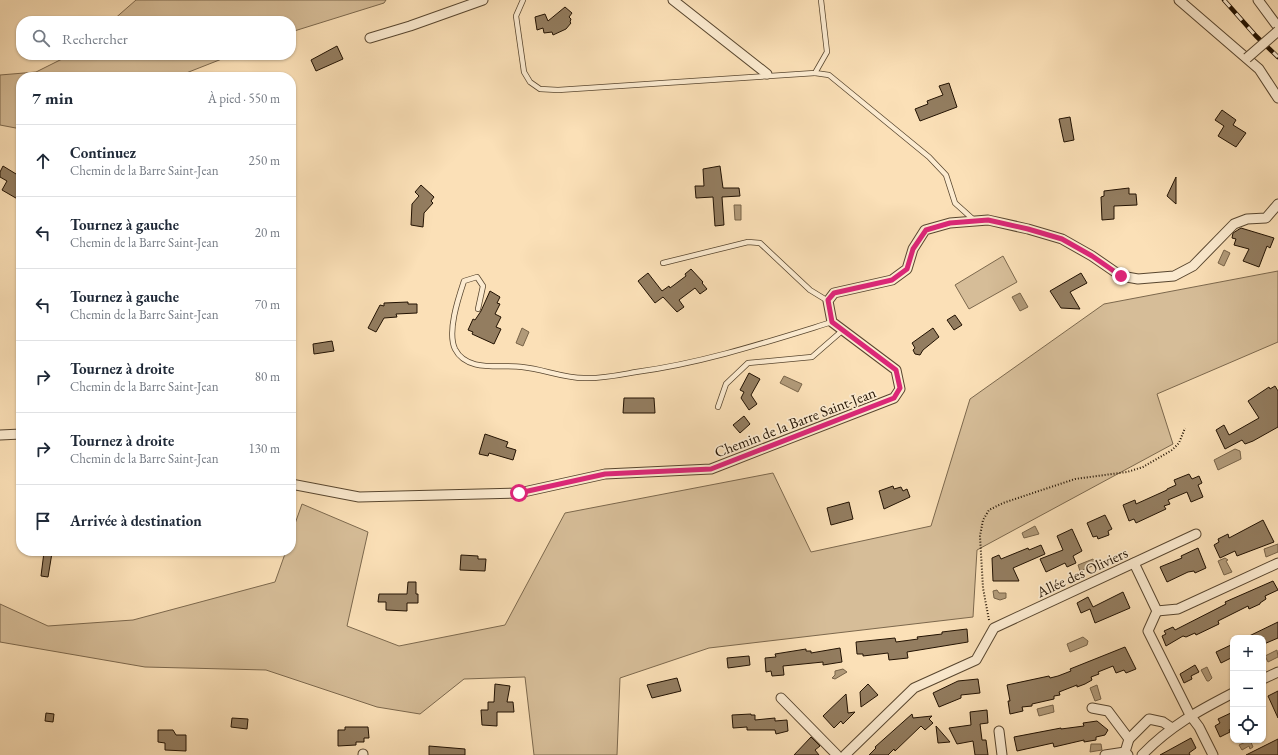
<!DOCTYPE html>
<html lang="fr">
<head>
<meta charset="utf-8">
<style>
	:root { --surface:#fff; --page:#f6f6f7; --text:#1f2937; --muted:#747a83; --line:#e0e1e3 }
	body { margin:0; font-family:"EB Garamond",serif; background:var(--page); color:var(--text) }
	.controls { position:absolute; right:12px; bottom:12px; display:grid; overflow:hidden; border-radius:8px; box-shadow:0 1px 3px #0004 }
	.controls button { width:36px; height:36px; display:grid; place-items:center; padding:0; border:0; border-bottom:1px solid var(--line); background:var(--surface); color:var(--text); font:20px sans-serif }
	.stop { position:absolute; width:12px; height:12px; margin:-9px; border:3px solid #db2777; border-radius:50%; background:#fff }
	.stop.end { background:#db2777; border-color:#fff; box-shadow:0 1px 4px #0008 }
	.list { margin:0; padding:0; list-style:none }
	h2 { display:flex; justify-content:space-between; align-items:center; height:52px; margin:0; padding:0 16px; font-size:17px }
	h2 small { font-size:13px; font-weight:400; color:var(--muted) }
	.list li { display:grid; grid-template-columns:26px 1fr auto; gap:12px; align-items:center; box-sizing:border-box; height:72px; padding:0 16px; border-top:1px solid var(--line) }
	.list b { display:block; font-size:15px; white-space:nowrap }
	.list p { margin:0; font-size:13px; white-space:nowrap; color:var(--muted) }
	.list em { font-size:13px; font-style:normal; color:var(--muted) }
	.icon { flex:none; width:22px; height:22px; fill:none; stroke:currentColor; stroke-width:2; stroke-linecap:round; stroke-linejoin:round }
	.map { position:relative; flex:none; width:1278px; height:755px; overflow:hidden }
	.search { position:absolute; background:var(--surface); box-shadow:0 1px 3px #0004; left:16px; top:16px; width:280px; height:44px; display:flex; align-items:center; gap:10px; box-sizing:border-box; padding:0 14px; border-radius:16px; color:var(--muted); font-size:15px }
	.panel { position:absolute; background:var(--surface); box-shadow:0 1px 3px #0004; left:16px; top:72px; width:280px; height:484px; border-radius:16px }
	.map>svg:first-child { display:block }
	.green { fill:#d6bd98; stroke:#7c684d }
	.water { fill:#b19a79; stroke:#786449 }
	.building { fill:#937d60; stroke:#221202 }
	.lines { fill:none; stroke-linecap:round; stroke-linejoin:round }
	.lane-casing { stroke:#58462f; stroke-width:6 }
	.street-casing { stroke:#58462f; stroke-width:11 }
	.path { stroke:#221202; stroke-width:2; stroke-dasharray:1 2; stroke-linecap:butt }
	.lane { stroke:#fcebd0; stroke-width:4.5 }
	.street { stroke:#fcebd0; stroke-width:9 }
	.rail-casing { stroke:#221202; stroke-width:4.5 }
	.rail { stroke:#fcebd0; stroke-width:3; stroke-dasharray:9; stroke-linecap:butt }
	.street-bridge-casing { stroke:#58462f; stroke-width:11; stroke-linecap:butt }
	.street-bridge { stroke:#fcebd0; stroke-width:9 }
	.route { stroke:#db2777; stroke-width:5 }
	.labels { text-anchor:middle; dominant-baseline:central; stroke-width:3.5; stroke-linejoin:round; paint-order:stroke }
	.street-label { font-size:15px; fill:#221202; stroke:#fcebd0 }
</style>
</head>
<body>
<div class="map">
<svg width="1278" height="755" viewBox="0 0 1278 755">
	<rect width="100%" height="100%" fill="#fbe0b7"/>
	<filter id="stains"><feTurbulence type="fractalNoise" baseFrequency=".005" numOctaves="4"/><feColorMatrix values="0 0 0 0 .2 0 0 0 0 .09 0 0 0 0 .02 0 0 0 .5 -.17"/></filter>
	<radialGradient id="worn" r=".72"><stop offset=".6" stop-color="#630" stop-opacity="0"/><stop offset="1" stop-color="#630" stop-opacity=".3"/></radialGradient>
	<g class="green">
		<polygon points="136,0 386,0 384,3 291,32 291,21 112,21"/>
		<polygon points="70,55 232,55 176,77 21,77 21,129 0,125 0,75 36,72"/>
		<polygon points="1003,256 1017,282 969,309 955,285"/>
		<polygon points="1278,271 1278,342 1157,394 1173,444 977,550 973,617 709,648 620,678 617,755 534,755 525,677 464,679 420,714 377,707 266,670 145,667 0,642 0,604 48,626 133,620 275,582 286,551 291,551 291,535 302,504 368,532 347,626 399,646 505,625 565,513 773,473 811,552 931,526 970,399 1104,304"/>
	</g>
	<g class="water">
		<polygon points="734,205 741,205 741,220 735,220"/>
		<polygon points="1224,250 1230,253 1224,266 1218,263"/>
		<polygon points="1020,293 1028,307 1020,311 1012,297"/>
		<polygon points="522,328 529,332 523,346 516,343"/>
		<polygon points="784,376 802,384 798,392 780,383"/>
		<polygon points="1235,449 1240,451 1241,459 1218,470 1214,460"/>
		<polygon points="1035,526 1039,534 1024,538 1022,533"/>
		<polygon points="1278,544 1278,552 1266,557 1264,549"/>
		<polygon points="1225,558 1228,560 1226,561 1232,572 1224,575 1218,561"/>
		<polygon points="1093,559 1095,565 1080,571 1078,565"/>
		<polygon points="997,590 999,593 1006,593 1006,598 1000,600 994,598 993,591"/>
		<polygon points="1083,637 1088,641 1087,645 1070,652 1067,644"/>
		<polygon points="1277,650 1278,657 1268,662 1265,656"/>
		<polygon points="1207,667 1212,678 1209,681 1207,681 1201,670"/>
		<polygon points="843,669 847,672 835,679 832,678 835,675 835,671"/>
		<polygon points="1097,685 1101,699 1095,701 1090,688"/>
		<polygon points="1053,705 1054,712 1039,716 1037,709"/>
		<polygon points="1250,740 1253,747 1250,749 1249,746 1242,750 1239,745"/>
		<polygon points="1091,744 1101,744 1102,750 1090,752"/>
	</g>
	<g class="building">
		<polygon points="565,7 572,13 569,17 571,19 570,22 571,23 566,29 553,35 552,32 544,33 543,28 537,30 535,17 545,14 548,21"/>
		<polygon points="337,46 343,59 316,71 311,60"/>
		<polygon points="949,83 957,107 920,121 915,109 928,104 927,101 943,95 939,86"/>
		<polygon points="1222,110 1236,120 1233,125 1246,133 1236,147 1218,136 1224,126 1215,120"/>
		<polygon points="1070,117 1074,140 1064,142 1059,119"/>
		<polygon points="3,166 21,177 21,201 2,190 7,181 0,177 0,172"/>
		<polygon points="720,166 723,188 739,188 740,196 722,197 724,225 715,226 713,197 696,198 695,186 704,186 703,169"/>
		<polygon points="1176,177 1176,204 1167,196"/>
		<polygon points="421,185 434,197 431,201 433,203 424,213 423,227 411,225 412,204 419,196 415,192"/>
		<polygon points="1129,188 1129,194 1136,194 1137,205 1114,206 1114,219 1102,220 1101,197 1104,196 1104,191"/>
		<polygon points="1241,228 1274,238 1270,248 1267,246 1259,267 1243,261 1249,249 1234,245 1236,239 1232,238 1233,233"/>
		<polygon points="691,269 703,282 702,283 707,289 700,294 695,288 679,300 684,307 677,312 663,297 655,303 638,281 648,273 662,291 669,286 670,288 686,276 685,274"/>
		<polygon points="1081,273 1087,283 1070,292 1080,309 1061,308 1050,291"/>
		<polygon points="490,291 500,297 497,303 500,304 495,314 501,317 496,327 501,329 494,344 472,334 473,332 468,330 473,319 475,320 481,311"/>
		<polygon points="408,302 408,304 417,304 417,313 396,314 397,317 384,318 376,332 368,328 380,305 384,306 384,303"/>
		<polygon points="955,315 962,325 954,330 947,320"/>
		<polygon points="933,328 939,337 923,350 920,355 915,354 913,350 915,348 912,343"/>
		<polygon points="332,341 334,351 314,354 313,344"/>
		<polygon points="749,373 760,379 751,395 757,404 749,410 741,398 744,392 740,390"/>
		<polygon points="1275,386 1278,391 1278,427 1253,441 1245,444 1242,440 1225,449 1216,430 1224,425 1229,435 1259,418 1248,401 1269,387 1270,389"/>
		<polygon points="624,398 654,398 655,413 623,413"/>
		<polygon points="744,416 750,424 740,433 733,425"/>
		<polygon points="485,434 508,442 506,447 516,450 513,460 489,453 488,456 479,454"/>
		<polygon points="1189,474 1192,479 1199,476 1202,483 1198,485 1203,497 1191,502 1187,492 1168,500 1170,504 1164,506 1166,509 1136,523 1134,519 1129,521 1123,505 1135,500 1136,504 1167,490 1167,489 1176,485 1174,480"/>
		<polygon points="893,486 894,489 901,487 903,491 907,489 910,497 884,509 879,491"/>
		<polygon points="849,502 853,519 831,525 827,508"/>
		<polygon points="1105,515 1112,529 1108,531 1109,535 1098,539 1097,536 1093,537 1087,523"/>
		<polygon points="1263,520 1274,542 1237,556 1235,551 1220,558 1214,545 1219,542 1218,539 1228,534 1229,538"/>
		<polygon points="1072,529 1082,551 1073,556 1076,563 1067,567 1065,563 1046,572 1040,559 1063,550 1057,536"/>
		<polygon points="1041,545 1045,554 1013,568 1019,581 993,581 992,558 999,555 1001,559 1028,548 1029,550"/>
		<polygon points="1198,548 1206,568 1195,573 1194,571 1188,572 1167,582 1160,567 1182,558 1181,556"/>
		<polygon points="44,552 52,553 48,577 41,576"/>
		<polygon points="461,555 478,556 478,559 486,559 485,571 460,570"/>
		<polygon points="1273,581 1278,590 1265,596 1266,599 1260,603 1260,604 1249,609 1248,606 1218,621 1219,624 1196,635 1195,633 1186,637 1183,636 1166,646 1162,636 1166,634 1164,631 1173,627 1175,630 1226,604 1225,602"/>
		<polygon points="408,582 416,582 416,594 418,594 418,603 407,603 407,611 386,610 386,602 378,602 379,594 407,594"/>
		<polygon points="1123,592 1130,608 1095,623 1090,609 1081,613 1077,603 1088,597 1093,607"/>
		<polygon points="1278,622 1278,638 1264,644 1263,638 1245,638"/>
		<polygon points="967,629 968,642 907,652 908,658 889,660 888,653 863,656 863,654 857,654 856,642 895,638 896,642 918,639 917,637 942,634 942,632"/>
		<polygon points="1233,644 1233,657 1221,663 1216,652"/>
		<polygon points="1125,647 1136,669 1126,673 1124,670 1116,673 1113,666 1098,672 1099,674 1091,677 1092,680 1085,684 1077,687 1077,685 1059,692 1060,695 1054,696 1054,699 1032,704 1032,706 1022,707 1023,711 1010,714 1008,701 1010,701 1007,685 1049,676 1050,678 1058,676 1071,671 1070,669"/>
		<polygon points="840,648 842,662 823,665 823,662 783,666 784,675 772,676 771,671 766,672 765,658 776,657 775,654 806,649 806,651 811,651 811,653"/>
		<polygon points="749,656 750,665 728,668 727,658"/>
		<polygon points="1195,665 1199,672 1191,676 1192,679 1184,683 1180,674"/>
		<polygon points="677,678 681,691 652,698 647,685"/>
		<polygon points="978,679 980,693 961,695 961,698 939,707 933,693 958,681"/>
		<polygon points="495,684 510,686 507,702 513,702 514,712 497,712 497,726 482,725 481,710 488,710 488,702 494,702"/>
		<polygon points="868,684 878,695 861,707 860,692"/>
		<polygon points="1278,691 1278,718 1268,696"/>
		<polygon points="846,694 848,713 855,712 843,724 841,721 834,728 823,716"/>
		<polygon points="987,710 988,723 980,724 982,740 986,740 988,755 975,755 973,741 957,744 949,728 971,725 970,712"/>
		<polygon points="1233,712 1233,728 1229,730 1230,732 1220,737 1215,726 1220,723 1218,719"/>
		<polygon points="46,713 54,714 53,722 45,721"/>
		<polygon points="751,714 751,715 755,715 755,720 775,718 775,721 787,720 788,731 776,734 775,730 747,730 747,727 733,728 732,715"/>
		<polygon points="912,714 913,718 932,716 929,719 933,723 925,730 921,726 895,751 894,749 888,755 869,755 876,748 875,747"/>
		<polygon points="232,718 248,719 247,729 231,727"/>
		<polygon points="1097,721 1108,730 1105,735 1096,737 1096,740 1084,742 1084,740 1054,747 1053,743 1017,751 1014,737 1061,728 1061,729 1084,726 1083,723"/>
		<polygon points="936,726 950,742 938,743"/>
		<polygon points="345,727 368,727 369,738 364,738 364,742 356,742 356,745 338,746 338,730 345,730"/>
		<polygon points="158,730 173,730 176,735 186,735 186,751 165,750 165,743 158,742"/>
		<polygon points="811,737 820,746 815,750 819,755 794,755"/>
		<polygon points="1191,738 1196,748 1189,753 1190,755 1160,755"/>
		<polygon points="1278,739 1278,755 1246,755"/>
		<polygon points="429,746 465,749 465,755 429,755"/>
	</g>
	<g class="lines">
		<g class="lane-casing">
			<g id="lane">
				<polyline points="523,0 516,16 524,72 530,82 540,89 558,90 815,73 827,52 821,0"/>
				<polyline points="815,73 829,75 929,157 946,175 955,203 975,221"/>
				<polyline points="663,263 748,242 760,243 810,290 828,301"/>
				<path d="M478,309L483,286L477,277L464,281C458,299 447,332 455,349C467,373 501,364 522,367C543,369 563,378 584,378C601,379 619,375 636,372C703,363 767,342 832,322"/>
				<polyline points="718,407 726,384 748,363 812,357 843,330"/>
			</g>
		</g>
		<g class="street-casing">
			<g id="street">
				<polyline points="673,0 767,74"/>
				<polyline points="1179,0 1259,69 1278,98"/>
				<polyline points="1258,0 1278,27"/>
				<polyline points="370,38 410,26 483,0"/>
				<polyline points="0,435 21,434"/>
				<polyline points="291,484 359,497 519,493 605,474 711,469 894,398 900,389 896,370 832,322 828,301 834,293 892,280 907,269 913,249 925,230 950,223 988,220 1028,229 1062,239 1092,256 1121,276 1138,279 1174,276 1193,266 1234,224 1247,219 1266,218 1278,204"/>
				<polyline points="1134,563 1157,611"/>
				<polyline points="1157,611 1148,631 1190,715 1199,727 1213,755"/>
				<polyline points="1157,611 1178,609 1278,563"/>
				<polyline points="1263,679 1278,672"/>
				<polyline points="781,698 837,755"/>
				<polyline points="1092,708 1108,711 1129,739 1125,752 1128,755"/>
				<polyline points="999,731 1002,755"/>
				<polyline points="1129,739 1149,719 1163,722 1172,728"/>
				<polyline points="363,755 363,754"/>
				<polyline points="845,755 914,688 976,660 994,628 1196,534"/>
				<polyline points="1105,755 1125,752"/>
				<path d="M1142,755C1170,726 1198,711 1233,693"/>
			</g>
		</g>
		<polyline class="path" points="989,620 983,588 980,536 983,520 989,510 1003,503 1075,479 1127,472 1143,467 1172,450 1179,443 1185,428"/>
		<use href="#lane" class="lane"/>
		<use href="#street" class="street"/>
		<g class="rail-casing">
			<polyline id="rail" points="1224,0 1256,36 1278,57"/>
		</g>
		<use href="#rail" class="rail"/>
		<g class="street-bridge-casing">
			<polyline id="street-bridge" points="1247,58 1278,31"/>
		</g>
		<use href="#street-bridge" class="street-bridge"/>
	</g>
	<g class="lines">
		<polyline class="route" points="519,493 605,474 711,469 894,398 900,388 896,370 832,322 828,300 834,293 892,280 907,269 913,249 926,230 950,223 988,220 1028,229 1062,239 1092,256 1121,276"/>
	</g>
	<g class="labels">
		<g class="street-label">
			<text transform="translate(795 422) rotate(-21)">Chemin de la Barre Saint-Jean</text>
			<text transform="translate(1082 572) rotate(-25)">Allée des Oliviers</text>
		</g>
	</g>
	<rect width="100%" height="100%" filter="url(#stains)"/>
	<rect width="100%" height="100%" fill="url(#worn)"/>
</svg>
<div class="controls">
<button>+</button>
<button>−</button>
<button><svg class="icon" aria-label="locate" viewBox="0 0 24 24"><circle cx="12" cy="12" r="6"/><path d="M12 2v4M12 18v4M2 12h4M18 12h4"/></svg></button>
</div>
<div class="stop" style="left:519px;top:493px"></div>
<div class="stop end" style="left:1121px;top:276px"></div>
<div class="search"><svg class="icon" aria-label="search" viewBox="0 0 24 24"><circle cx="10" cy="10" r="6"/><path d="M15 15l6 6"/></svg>Rechercher</div>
<section class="panel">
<h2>7 min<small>À pied · 550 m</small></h2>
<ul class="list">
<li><svg class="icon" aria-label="ahead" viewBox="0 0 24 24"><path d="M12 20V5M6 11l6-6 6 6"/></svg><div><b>Continuez</b><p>Chemin de la Barre Saint-Jean</p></div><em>250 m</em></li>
<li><svg class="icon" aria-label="left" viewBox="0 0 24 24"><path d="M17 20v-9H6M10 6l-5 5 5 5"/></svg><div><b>Tournez à gauche</b><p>Chemin de la Barre Saint-Jean</p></div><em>20 m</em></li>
<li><svg class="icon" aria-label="left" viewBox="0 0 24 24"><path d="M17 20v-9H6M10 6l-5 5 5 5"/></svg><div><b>Tournez à gauche</b><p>Chemin de la Barre Saint-Jean</p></div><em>70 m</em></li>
<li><svg class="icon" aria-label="right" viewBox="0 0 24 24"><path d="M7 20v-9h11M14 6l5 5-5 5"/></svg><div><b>Tournez à droite</b><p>Chemin de la Barre Saint-Jean</p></div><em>80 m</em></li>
<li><svg class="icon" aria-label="right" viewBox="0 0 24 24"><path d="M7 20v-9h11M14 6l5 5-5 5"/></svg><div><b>Tournez à droite</b><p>Chemin de la Barre Saint-Jean</p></div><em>130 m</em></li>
<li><svg class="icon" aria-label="arrive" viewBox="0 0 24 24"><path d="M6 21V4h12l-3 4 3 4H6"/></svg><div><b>Arrivée à destination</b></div></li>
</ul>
</section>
</div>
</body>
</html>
